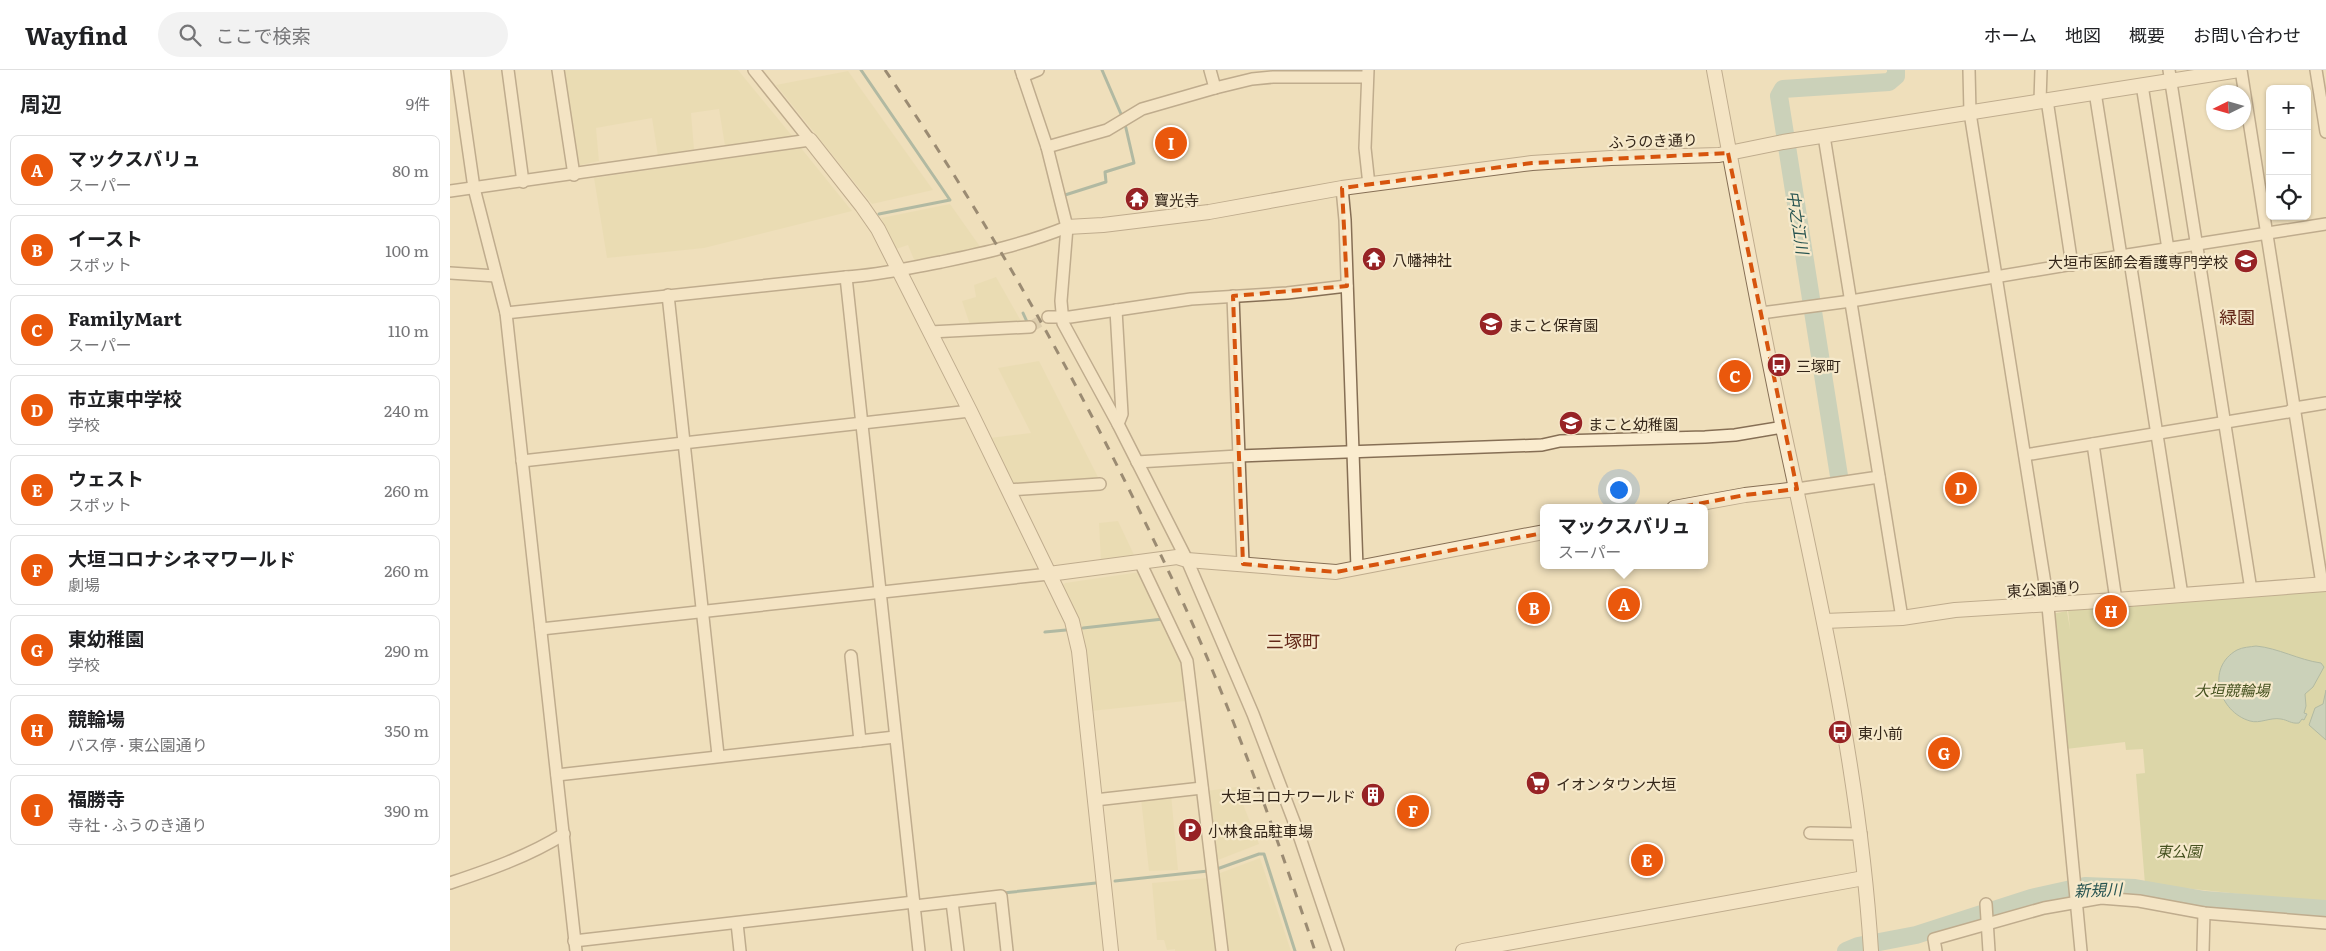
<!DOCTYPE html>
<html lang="ja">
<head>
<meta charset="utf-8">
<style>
	:root { --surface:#fff; --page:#f2f2f2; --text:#202124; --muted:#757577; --line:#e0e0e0; --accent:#ea580c }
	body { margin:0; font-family:Literata,"Noto Sans JP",serif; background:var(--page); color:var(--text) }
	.controls { position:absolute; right:15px; top:15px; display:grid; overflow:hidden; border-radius:8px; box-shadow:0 1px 4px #0004 }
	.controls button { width:45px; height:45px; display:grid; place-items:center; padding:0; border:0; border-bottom:1px solid var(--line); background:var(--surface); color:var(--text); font:25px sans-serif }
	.compass { position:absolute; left:1756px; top:15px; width:45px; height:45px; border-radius:50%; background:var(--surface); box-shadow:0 1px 4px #0004; rotate:265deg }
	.you { position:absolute; left:1168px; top:419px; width:18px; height:18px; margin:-12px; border:4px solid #fff; border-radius:50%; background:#1a73e8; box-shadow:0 0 0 8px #1a73e833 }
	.badge { display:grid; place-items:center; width:32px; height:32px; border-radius:50%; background:var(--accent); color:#fff; font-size:16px; font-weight:700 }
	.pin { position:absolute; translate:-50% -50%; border:2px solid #fff; box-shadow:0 1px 5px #0006 }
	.popup { position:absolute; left:1090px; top:434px; width:168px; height:65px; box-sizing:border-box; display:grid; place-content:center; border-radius:8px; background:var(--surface); filter:drop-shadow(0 1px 4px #0005); font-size:16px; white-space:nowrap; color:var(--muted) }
	.popup b { font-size:19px; color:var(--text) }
	.popup::after { content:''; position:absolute; left:50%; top:100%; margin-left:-10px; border:10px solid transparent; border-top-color:var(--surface) }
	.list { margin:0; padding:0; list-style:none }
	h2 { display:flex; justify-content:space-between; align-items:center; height:65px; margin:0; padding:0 20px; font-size:21px }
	h2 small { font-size:16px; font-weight:400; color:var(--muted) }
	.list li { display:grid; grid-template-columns:32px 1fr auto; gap:15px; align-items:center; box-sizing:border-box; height:70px; margin:0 10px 10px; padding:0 10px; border:1px solid var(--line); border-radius:8px }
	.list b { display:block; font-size:19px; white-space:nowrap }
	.list p { margin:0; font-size:16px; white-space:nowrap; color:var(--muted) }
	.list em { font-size:16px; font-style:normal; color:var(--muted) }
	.icon { flex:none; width:28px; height:28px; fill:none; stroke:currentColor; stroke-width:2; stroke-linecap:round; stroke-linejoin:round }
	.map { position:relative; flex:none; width:1876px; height:881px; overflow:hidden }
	header { display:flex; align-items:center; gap:30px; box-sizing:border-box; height:70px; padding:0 25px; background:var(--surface); border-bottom:1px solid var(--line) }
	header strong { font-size:24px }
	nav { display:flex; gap:28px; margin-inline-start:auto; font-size:18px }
	.search { width:350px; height:45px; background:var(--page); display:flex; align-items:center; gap:12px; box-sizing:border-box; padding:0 18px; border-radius:28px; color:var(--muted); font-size:19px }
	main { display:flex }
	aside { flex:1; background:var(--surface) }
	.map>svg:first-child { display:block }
	.farmland { fill:#e5daa9 }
	.green { fill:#c6cd90 }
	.water { fill:#a0c0b6; stroke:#678d83 }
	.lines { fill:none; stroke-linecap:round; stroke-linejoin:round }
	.stream { stroke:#678d83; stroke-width:3 }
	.river { stroke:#a0c0b6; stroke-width:18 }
	.minor-tunnel { stroke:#caba9b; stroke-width:11; stroke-dasharray:11 5.5; stroke-linecap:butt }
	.minor-casing { stroke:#866f55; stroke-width:14 }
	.tertiary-casing { stroke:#866f55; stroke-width:16 }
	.minor { stroke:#faeccf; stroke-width:11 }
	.tertiary { stroke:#faeccf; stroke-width:14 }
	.rail { stroke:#35271a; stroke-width:3; stroke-dasharray:9 9; stroke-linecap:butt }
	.marked { fill:none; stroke:#d6540d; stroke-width:4; stroke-dasharray:10 6; stroke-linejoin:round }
	.labels { text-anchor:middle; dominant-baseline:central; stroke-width:4.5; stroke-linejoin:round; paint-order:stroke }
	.street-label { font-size:15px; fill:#35271a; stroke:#f6e9cb }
	.poi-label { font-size:15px; fill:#35271a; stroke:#f6e9cb; text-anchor:start }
	.park-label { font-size:15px; font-style:italic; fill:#465220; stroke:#f6e9cb }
	.water-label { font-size:16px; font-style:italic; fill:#295552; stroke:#f6e9cb }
	.quarter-label { font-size:18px; fill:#632718; stroke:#f6e9cb }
</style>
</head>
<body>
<header>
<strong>Wayfind</strong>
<div class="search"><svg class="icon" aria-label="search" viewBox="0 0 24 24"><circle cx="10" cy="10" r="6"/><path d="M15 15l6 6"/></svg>ここで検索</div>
<nav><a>ホーム</a><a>地図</a><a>概要</a><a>お問い合わせ</a></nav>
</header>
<main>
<aside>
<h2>周辺<small>9件</small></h2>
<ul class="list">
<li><span class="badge">A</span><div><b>マックスバリュ</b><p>スーパー</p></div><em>80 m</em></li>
<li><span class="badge">B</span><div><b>イースト</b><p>スポット</p></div><em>100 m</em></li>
<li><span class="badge">C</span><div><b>FamilyMart</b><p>スーパー</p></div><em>110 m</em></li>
<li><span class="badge">D</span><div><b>市立東中学校</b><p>学校</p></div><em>240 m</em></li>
<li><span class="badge">E</span><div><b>ウェスト</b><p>スポット</p></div><em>260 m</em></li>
<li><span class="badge">F</span><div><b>大垣コロナシネマワールド</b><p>劇場</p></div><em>260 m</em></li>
<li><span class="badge">G</span><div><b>東幼稚園</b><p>学校</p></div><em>290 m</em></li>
<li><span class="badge">H</span><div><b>競輪場</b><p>バス停 · 東公園通り</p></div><em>350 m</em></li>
<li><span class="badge">I</span><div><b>福勝寺</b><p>寺社 · ふうのき通り</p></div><em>390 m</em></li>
</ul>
</aside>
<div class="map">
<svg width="1876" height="881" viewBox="0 0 1876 881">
	<rect width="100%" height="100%" fill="#efdfbb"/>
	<g class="farmland">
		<polygon points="114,0 288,0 343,67 275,76 269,39 241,43 244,79 208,86 202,48 146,58 149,91 126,96"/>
		<polygon points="398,1 483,120 422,134 326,15"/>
		<polygon points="351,78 402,141 254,178 157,188 144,108"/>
		<polygon points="500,134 531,178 465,192 458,175 446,179 431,148"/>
		<polygon points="546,207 571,251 520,255 512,231 526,227 524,215"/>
		<polygon points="589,291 649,409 561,416 540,368 581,363 548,298"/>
		<polygon points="668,451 685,487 651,492 649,453"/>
		<polygon points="690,502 730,591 735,631 641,641 632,556 612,516 615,513"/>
		<polygon points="786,717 809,774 768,790 764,788 756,721"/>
		<polygon points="721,724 728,800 699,801 691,729"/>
		<polygon points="810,788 841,881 725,881 725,879 717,880 714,870 707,870 702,813 757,808"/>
	</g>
	<polygon class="green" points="1876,518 1876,833 1695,814 1686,704 1695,703 1693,679 1676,680 1675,672 1616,679 1602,544 1617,541 1620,559 1618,540"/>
	<g class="water">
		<path d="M1806,576C1828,578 1849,590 1871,593L1874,597L1863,617L1855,624L1856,636L1854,643L1857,644L1854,650L1852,649L1849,653C1841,654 1838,650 1831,649C1820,647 1810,654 1800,651C1769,642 1755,598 1787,580C1793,577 1800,577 1806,576Z"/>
		<polygon points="1876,620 1876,670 1859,655 1865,638 1873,634"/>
	</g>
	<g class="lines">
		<g class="stream">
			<polyline points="411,0 500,130 429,144"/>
			<polyline points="652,0 671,44"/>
			<polyline points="615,125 656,112 655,102 684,93 675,54"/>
			<polyline points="573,243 578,254"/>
			<polyline points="633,558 713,549"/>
			<polyline points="595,562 616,560"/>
			<polyline points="767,799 809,784 814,784 845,881"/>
			<polyline points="665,811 758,801"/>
			<polyline points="553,823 646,813"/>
		</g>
		<g class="river">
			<polyline points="1389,406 1329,26 1333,19 1439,12 1446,6 1446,0"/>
			<polyline points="1396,881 1408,876 1466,865 1581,828 1635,816 1685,818 1755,830 1876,839"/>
		</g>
		<polyline class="minor-tunnel" points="580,257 598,247"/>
		<g class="minor-casing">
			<g id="minor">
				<polyline points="7,0 24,118 56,243 126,881"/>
				<polyline points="58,0 73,112"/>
				<polyline points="108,0 124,105"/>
				<polyline points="571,0 597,77 617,157 611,231 613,253 668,354 737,490 803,644 848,762 888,881"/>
				<polyline points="918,0 915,78 919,115"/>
				<polyline points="1519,0 1520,43 1597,526 1631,881"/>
				<polyline points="1719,0 1801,520"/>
				<polyline points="1791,0 1872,514"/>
				<polyline points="1866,0 1876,62"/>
				<polyline points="573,6 588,0"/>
				<polyline points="1692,15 1718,179"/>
				<polyline points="765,18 802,9 823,7 917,7"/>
				<polyline points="1645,22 1671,186"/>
				<polyline points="1597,30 1622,195"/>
				<polyline points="1590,31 1591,0"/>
				<polyline points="1374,66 1452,548"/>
				<polyline points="597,77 657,60 692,39 765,18 760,0"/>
				<polyline points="892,118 895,150 907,498"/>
				<polyline points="0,121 360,70 304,0"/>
				<polyline points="1679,185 1732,525"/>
				<polyline points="0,203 46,206"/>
				<polyline points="396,207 469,881"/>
				<polyline points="218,225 268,685"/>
				<polyline points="783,226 793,494"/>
				<polyline points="666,240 672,344 668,354"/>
				<path d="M56,243L396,207C429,205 458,198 491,192C534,183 575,174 617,157"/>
				<polyline points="1311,243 1401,231 1671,186 1876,154"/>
				<polyline points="598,247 620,247 741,229 837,223 897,216"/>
				<polyline points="480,262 580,257"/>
				<polyline points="1643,374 1666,530"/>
				<polyline points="1575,385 1838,342 1845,338 1876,333"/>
				<polyline points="72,391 520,341"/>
				<polyline points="687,392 788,386 1092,375 1110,371 1255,367 1285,365 1333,357"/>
				<polyline points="1347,419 1429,407"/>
				<polyline points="558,420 650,414"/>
				<polyline points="690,492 737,591 772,881"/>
				<polyline points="91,559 599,504"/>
				<polyline points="401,586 410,671"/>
				<polyline points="107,705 445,667"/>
				<polyline points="645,730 752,718"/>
				<polyline points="1360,763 1411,764"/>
				<path d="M0,813C39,800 79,786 114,764"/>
				<polyline points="502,832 508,881"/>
				<polyline points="1536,834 1539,881"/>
				<polyline points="465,836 551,826 557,881"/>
				<polyline points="287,853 290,881"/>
				<polyline points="124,871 464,832"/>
				<polyline points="1486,881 1484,869 1594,838 1651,828 1689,831 1754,843 1876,853"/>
				<polyline points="1753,881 1754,843"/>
			</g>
		</g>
		<g class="tertiary-casing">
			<g id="tertiary">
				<path d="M1264,0C1286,119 1308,239 1333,358C1370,531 1410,704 1421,881"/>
				<polyline points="360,70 412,136 428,159 520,341 622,551 629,581 661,881"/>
				<polyline points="617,157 653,155 759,142 892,118 1082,93 1161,88 1269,85 1333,72 1789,0"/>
				<polyline points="1224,438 1295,425 1347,419"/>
				<polyline points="599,504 727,487 737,490 886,502 1094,462"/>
				<polyline points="1374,551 1452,548 1505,540 1666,530 1876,514"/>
				<polyline points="1013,881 1414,808"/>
			</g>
		</g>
		<use href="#minor" class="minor"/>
		<use href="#tertiary" class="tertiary"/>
		<path class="rail" d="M435,0C543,157 636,326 717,498C776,622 822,752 865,881"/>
	</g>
	<path d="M0 0H1876V881H0ZM1278,83L1347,419L1295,425L886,502L793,494L783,226L897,216L892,118L1082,93Z" fill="#efdfbb" fill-opacity=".55" fill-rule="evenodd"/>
	<path class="marked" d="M1278,83L1347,419L1295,425L886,502L793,494L783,226L897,216L892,118L1082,93Z"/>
	<defs>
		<g id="temple-disc" transform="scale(1.25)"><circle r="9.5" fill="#972325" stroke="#f6e9cb"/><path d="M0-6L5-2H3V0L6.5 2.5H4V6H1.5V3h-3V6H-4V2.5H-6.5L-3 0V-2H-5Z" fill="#fff"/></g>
		<g id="school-disc" transform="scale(1.25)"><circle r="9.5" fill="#972325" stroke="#f6e9cb"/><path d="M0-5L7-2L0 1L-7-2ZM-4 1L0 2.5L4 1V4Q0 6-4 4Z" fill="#fff"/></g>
		<g id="bus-disc" transform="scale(1.25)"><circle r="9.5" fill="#972325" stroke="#f6e9cb"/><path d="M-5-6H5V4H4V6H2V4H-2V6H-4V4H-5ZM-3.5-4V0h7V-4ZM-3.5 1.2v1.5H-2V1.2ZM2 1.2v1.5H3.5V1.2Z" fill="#fff"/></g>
		<g id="supermarket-disc" transform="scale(1.25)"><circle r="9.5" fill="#972325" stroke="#f6e9cb"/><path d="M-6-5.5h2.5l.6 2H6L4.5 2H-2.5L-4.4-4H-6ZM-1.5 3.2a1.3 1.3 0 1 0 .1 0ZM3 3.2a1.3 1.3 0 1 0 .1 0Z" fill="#fff"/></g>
		<g id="building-disc" transform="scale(1.25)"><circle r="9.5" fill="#972325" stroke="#f6e9cb"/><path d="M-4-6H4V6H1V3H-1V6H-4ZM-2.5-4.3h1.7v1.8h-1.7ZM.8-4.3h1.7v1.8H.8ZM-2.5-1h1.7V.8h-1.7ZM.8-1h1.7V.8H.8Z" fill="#fff"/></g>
		<g id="parking-disc" transform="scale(1.25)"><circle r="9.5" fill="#972325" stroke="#f6e9cb"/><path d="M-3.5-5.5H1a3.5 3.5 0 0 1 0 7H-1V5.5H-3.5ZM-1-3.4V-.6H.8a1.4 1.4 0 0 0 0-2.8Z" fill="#fff"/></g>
	</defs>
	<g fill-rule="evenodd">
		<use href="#temple-disc" x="687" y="129"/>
		<use href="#temple-disc" x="924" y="189"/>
		<use href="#school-disc" x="1796" y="191"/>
		<use href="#school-disc" x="1041" y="254"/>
		<use href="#bus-disc" x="1329" y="295"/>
		<use href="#school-disc" x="1121" y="353"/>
		<use href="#bus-disc" x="1390" y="662"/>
		<use href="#supermarket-disc" x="1088" y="713"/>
		<use href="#building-disc" x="923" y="725"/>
		<use href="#parking-disc" x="740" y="760"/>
	</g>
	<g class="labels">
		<g class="street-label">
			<text transform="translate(1203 70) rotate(-2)">ふうのき通り</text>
			<text transform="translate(1594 518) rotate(-4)">東公園通り</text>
		</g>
		<g class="poi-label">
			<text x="704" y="129">寶光寺</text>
			<text x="942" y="189">八幡神社</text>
			<text x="1778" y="191" text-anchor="end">大垣市医師会看護専門学校</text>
			<text x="1058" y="254">まこと保育園</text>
			<text x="1346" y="295">三塚町</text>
			<text x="1138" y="353">まこと幼稚園</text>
			<text x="1408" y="662">東小前</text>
			<text x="1106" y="713">イオンタウン大垣</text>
			<text x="906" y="725" text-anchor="end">大垣コロナワールド</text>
			<text x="758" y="760">小林食品駐車場</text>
		</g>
		<g class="park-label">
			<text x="1782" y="619">大垣競輪場</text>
			<text x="1729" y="780">東公園</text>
		</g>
		<g class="water-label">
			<text transform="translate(1349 152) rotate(81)">中之江川</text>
			<text transform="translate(1648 819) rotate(-2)">新規川</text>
		</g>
		<g class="quarter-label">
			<text x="1787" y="246">緑園</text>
			<text x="843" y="570">三塚町</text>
		</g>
	</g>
</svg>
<div class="controls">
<button>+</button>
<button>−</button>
<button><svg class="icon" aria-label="locate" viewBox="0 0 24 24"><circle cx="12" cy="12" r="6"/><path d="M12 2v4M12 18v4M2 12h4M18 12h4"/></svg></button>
</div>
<svg class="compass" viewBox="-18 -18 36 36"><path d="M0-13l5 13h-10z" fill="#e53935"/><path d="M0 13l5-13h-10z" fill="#757577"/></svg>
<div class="you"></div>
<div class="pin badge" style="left:1174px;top:534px">A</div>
<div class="popup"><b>マックスバリュ</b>スーパー</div>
<div class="pin badge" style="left:1084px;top:538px">B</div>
<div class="pin badge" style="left:1285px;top:306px">C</div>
<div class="pin badge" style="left:1511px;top:418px">D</div>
<div class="pin badge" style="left:1197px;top:790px">E</div>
<div class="pin badge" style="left:963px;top:741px">F</div>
<div class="pin badge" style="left:1494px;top:683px">G</div>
<div class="pin badge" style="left:1661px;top:541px">H</div>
<div class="pin badge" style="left:721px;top:73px">I</div>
</div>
</main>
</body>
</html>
